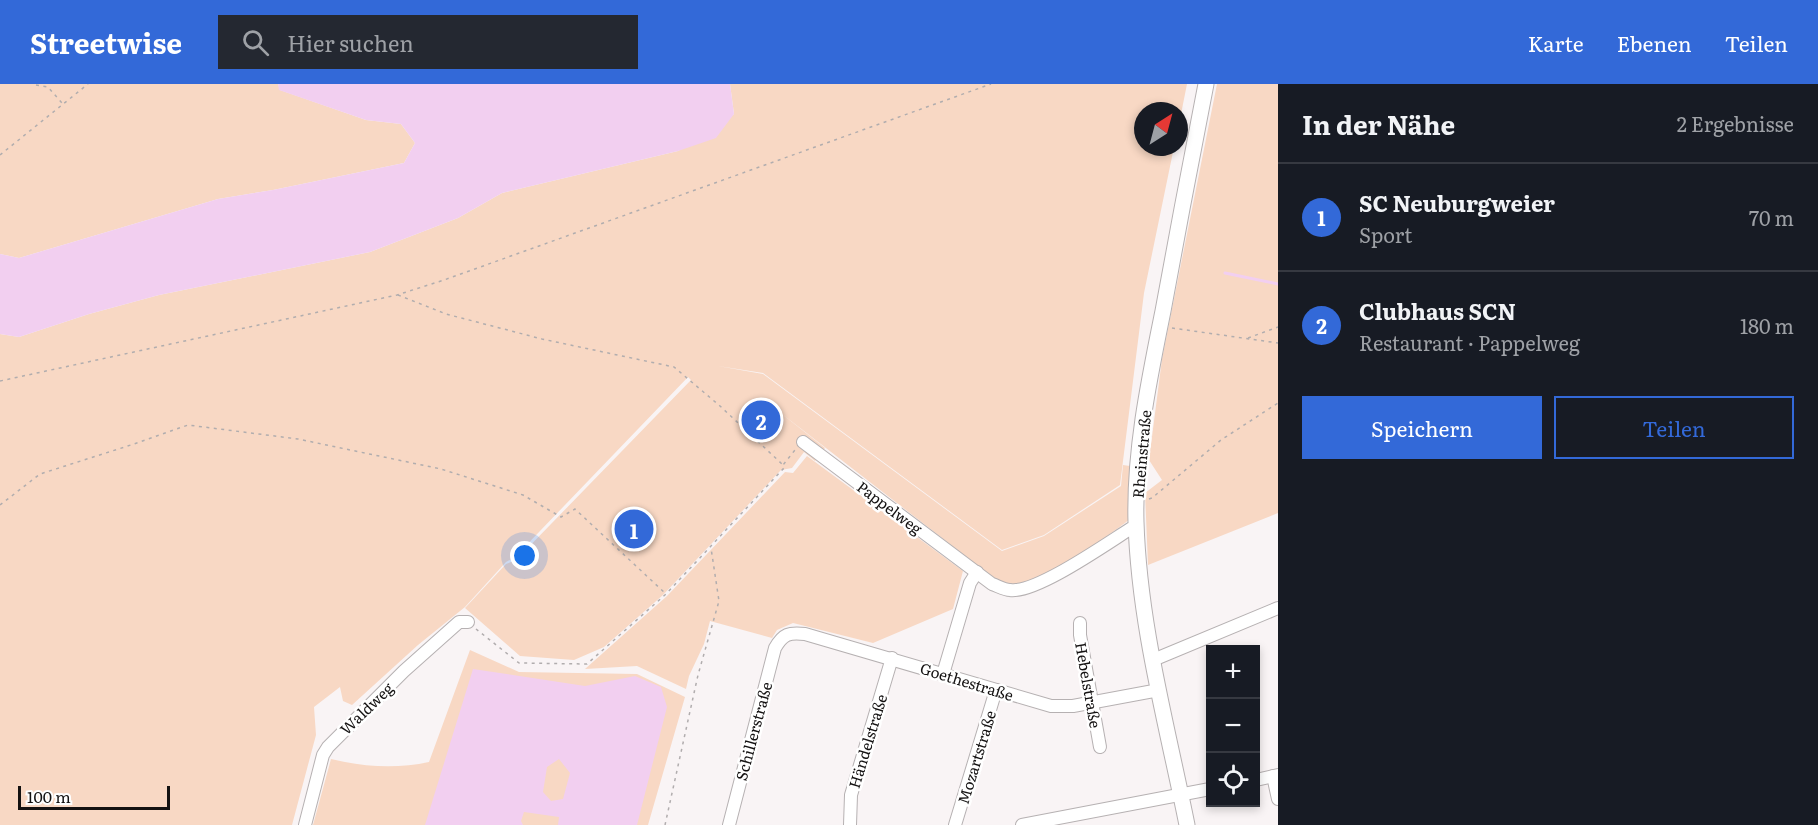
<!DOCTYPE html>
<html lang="de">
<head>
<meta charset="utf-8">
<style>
	:root { --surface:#171b24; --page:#242831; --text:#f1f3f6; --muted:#9ea1a6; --line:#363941; --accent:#3369d8 }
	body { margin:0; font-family:Literata,serif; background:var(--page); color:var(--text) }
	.controls { position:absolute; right:18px; bottom:18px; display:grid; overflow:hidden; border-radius:0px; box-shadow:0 3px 9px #0003 }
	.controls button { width:54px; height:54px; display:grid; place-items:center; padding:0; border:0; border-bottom:2px solid var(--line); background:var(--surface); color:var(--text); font:30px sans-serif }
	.compass { position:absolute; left:1134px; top:18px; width:54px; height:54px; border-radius:50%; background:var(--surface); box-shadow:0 3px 9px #0003; rotate:36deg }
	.scale { position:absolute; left:18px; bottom:15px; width:152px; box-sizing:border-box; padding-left:6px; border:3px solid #141212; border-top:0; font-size:16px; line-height:21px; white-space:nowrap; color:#141212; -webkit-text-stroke:4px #fff; paint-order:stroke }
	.you { position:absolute; left:525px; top:472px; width:21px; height:21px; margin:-15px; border:4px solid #fff; border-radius:50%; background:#1a73e8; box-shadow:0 0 0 9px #1a73e833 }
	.badge { display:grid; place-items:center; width:39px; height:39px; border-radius:50%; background:var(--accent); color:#fff; font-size:20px; font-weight:700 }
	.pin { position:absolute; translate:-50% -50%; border:3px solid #fff; box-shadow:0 2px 6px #0006 }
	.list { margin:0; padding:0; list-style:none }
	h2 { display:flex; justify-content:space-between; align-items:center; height:78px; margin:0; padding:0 24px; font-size:26px }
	h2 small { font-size:20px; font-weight:400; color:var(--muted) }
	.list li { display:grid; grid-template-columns:39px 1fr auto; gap:18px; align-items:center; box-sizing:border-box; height:108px; padding:0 24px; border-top:2px solid var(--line) }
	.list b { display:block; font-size:22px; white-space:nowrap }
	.list p { margin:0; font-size:20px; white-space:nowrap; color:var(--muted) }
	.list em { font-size:20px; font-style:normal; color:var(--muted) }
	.actions { display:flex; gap:12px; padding:18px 24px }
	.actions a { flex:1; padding:14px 0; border:2px solid var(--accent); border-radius:0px; text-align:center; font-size:21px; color:var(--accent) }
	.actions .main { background:var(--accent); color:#fff }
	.icon { flex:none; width:33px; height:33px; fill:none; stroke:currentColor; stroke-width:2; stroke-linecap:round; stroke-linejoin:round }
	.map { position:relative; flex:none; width:1278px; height:741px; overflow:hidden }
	header { display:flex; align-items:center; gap:36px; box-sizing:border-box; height:84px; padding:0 30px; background:var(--accent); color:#fff }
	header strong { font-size:28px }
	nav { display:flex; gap:33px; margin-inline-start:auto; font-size:21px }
	.search { width:420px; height:54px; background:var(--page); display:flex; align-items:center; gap:15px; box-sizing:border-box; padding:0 21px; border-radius:0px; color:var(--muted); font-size:22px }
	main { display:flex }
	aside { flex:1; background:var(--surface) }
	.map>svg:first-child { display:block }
	.green { fill:#f8d8c4 }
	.water { fill:#f2cff0; fill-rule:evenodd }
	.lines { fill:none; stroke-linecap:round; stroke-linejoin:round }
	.stream { stroke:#f2cff0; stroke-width:3 }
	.minor-casing { stroke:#b6b1b2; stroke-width:14 }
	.major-casing { stroke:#b6b1b2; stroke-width:17 }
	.path { stroke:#b1adae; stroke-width:1.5; stroke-dasharray:3 4.5; stroke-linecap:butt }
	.minor { stroke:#fff; stroke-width:12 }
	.major { stroke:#fff; stroke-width:15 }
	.labels { text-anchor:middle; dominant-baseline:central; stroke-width:5; stroke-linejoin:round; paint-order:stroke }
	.street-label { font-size:15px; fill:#141212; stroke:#fff }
</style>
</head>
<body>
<header>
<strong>Streetwise</strong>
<div class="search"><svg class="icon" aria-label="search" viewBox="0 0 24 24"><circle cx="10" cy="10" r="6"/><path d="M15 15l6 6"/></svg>Hier suchen</div>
<nav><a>Karte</a><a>Ebenen</a><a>Teilen</a></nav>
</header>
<main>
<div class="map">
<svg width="1278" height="741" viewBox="0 0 1278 741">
	<rect width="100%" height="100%" fill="#f9f4f5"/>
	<g class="green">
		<polygon points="0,0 278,0 280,6 366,36 401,40 415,59 404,79 273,106 218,115 19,174 0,170"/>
		<path d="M730,0H1187L1179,40V27H1143V63H1174L1144,209L1120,401L1044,451L1002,466L763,289L718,282L763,290L1002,467L1044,452L1121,402L1123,381L1130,382L1129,436C1106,453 1041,502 1013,501C1008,501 1001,497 995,495L773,323L825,364L815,377L804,368L792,384L781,386L663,511L604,563L574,576L520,572L465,524L506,480L516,476L691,296L688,293L515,473L506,478L465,523L418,561L352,621L343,617L340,603L314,623L316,651L292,741H0V250L19,253L89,230L159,211L370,168L458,134L502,109L678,67L734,30Z"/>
		<polygon points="1217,0 1278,0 1278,429 1148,481 1145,409 1162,396 1149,376 1162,275"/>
		<polygon points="807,372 963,487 953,525 873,559 793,539 777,546 772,554 710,537 704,560 689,592 686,605 637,582 585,585 667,512 785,388 793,389"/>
		<path d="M470,566L519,588L637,590L685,613L648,741H313L331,675C363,683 397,685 429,678Z"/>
	</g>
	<g class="water">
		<polygon points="278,0 730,0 734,30 716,54 678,67 502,109 458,134 370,168 159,211 89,230 19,253 0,250 0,170 19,174 218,115 273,106 404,79 415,59 401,40 366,36 279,6"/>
		<path d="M473,585L585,602L635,592L661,603L667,623L637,741H558L559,733L524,728L521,737L523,741H425ZM559,675L570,689L563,715L551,717L543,708L547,683Z"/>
	</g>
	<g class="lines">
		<polyline class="stream" points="1225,189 1278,200"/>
		<g class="minor-casing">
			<g id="minor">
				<path d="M803,358L992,500C998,502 1004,506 1010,506C1035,510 1106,460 1130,445L1137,444"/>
				<polyline points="1080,539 1080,551 1100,663"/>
				<polyline points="1153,576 1278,524"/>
				<polyline points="943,590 970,499 977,488"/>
				<polyline points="1273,692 1278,715"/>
				<polyline points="1256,696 1278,691"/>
				<polyline points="305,741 323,671 328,663 404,587 459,538 468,538"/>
				<path d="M729,741L775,564C783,550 789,548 805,550L1051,622H1073L1159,606"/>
				<polyline points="850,741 851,711 892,574"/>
				<polyline points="955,741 996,606"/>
				<polyline points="1022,741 1210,705"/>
			</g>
		</g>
		<g class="major-casing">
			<path id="major" d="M1187,741C1167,641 1139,540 1136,438C1134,367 1149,296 1163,227C1177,151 1191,76 1206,0"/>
		</g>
		<g class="path">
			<polyline points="36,1 48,3 62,19"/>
			<polyline points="0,71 88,0"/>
			<polyline points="398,211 446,230 542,255 674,283 720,322 782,380"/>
			<polyline points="1172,244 1278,259"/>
			<polyline points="1248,254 1278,243"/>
			<polyline points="0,297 397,211 444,196 991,0"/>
			<polyline points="1149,415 1152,414 1221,356 1278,319"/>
			<polyline points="0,421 40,390 134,360 188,341 298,355 441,385 523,411 561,433 575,425 666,510"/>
			<polyline points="476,545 519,579 587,580 666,510 784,384 783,381 795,366"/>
			<polyline points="665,741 698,591 719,517 711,464"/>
		</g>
		<use href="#minor" class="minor"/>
		<use href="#major" class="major"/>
	</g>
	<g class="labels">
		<g class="street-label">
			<text transform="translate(1141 370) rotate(-85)">Rheinstraße</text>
			<text transform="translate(890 423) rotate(37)">Pappelweg</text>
			<text transform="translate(967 597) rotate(17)">Goethestraße</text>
			<text transform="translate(1089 601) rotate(80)">Hebelstraße</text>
			<text transform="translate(366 624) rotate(-44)">Waldweg</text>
			<text transform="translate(753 647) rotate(-75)">Schillerstraße</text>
			<text transform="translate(867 657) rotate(-73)">Händelstraße</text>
			<text transform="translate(976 673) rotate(-73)">Mozartstraße</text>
		</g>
	</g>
</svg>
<div class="controls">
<button>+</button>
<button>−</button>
<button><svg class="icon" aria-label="locate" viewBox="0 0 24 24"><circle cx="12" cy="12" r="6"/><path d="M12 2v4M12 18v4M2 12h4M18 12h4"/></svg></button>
</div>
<svg class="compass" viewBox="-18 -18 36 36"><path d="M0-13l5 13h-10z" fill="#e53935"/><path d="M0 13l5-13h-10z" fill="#9ea1a6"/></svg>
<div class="scale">100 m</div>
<div class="you"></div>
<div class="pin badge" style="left:634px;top:445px">1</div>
<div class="pin badge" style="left:761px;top:336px">2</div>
</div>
<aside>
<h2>In der Nähe<small>2 Ergebnisse</small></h2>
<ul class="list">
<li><span class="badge">1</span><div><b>SC Neuburgweier</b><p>Sport</p></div><em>70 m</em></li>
<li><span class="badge">2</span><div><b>Clubhaus SCN</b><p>Restaurant · Pappelweg</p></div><em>180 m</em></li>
</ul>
<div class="actions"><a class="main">Speichern</a><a>Teilen</a></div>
</aside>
</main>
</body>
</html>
